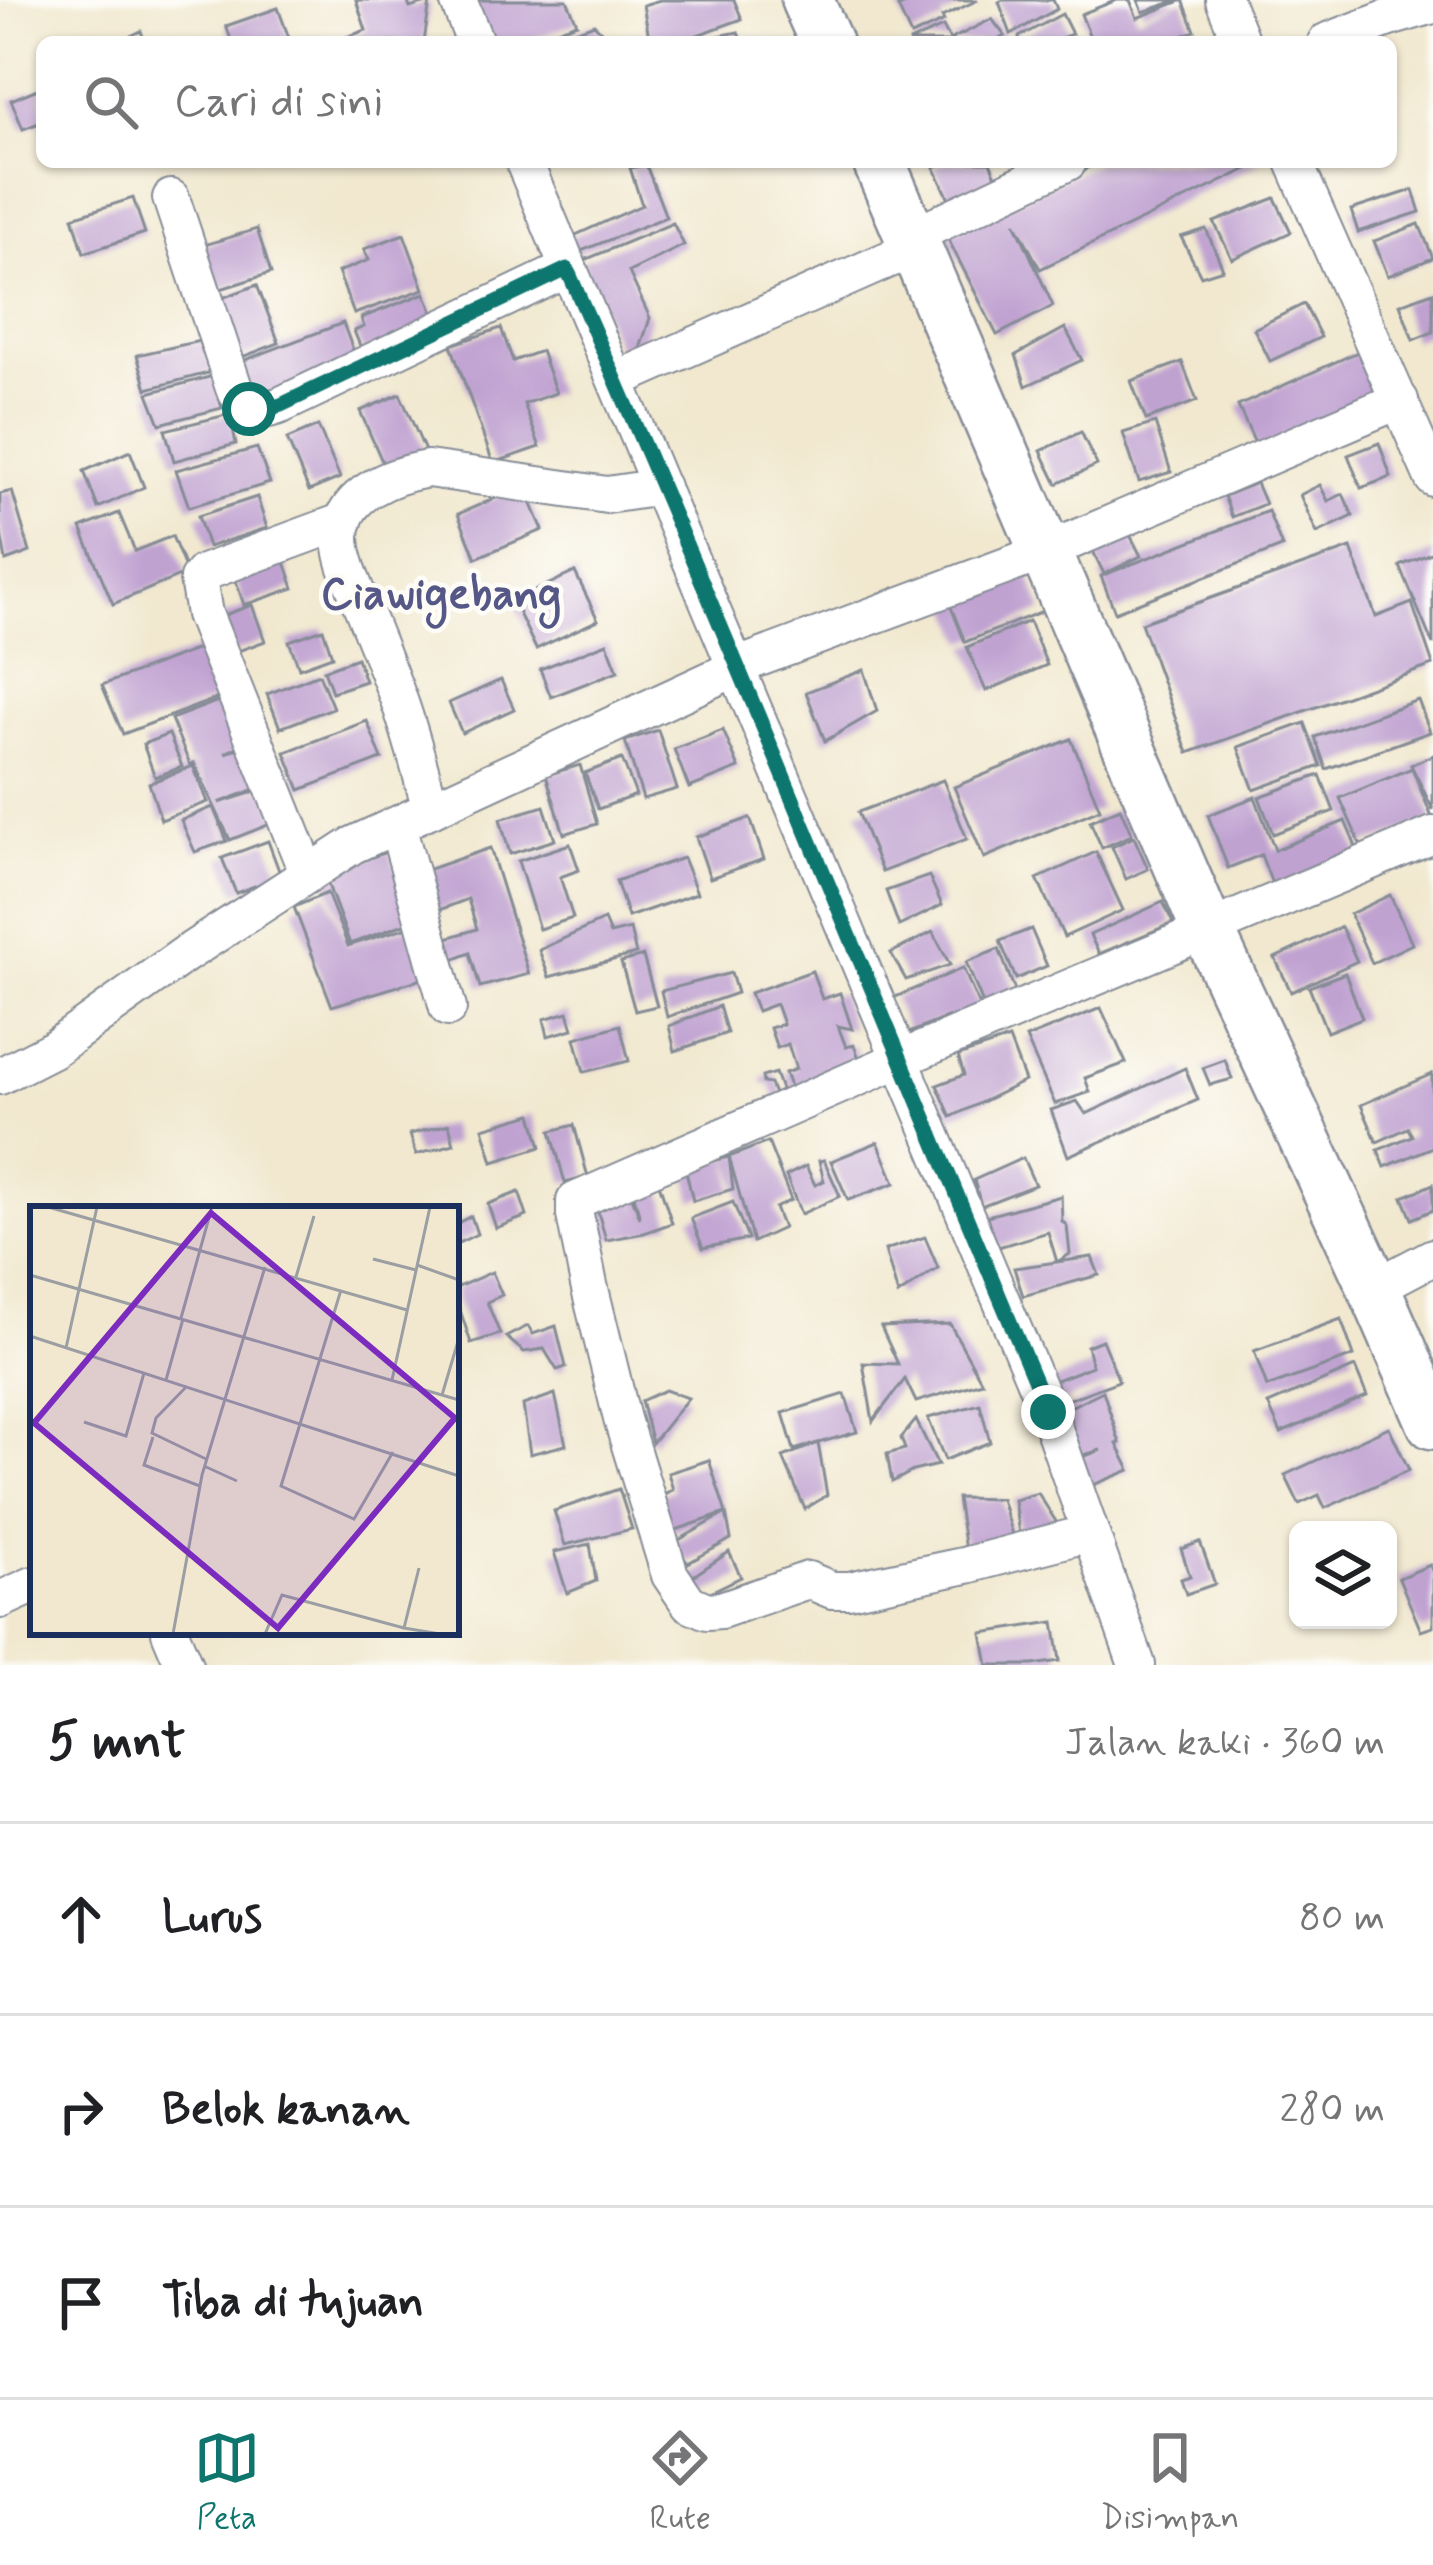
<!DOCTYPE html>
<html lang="id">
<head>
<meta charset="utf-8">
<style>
	:root { --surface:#fff; --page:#f6f6f6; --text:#202124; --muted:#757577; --line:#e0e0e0; --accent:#0f766e }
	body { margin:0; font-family:Mynerve,sans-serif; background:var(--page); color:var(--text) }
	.controls { position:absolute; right:36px; bottom:36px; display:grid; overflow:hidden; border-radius:18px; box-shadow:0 3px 9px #0004 }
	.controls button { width:108px; height:108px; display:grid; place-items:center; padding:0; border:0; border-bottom:3px solid var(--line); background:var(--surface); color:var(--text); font:60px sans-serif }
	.stop { position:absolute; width:36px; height:36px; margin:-27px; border:9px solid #0f766e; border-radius:50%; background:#fff }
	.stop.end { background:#0f766e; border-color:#fff; box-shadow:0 3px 12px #0008 }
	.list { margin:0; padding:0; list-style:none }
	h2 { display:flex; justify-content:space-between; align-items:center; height:156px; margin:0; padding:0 48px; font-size:51px }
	h2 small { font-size:39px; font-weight:400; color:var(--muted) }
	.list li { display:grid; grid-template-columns:78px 1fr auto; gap:36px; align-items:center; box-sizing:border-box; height:192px; padding:0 48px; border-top:3px solid var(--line) }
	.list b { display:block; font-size:45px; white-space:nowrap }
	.list em { font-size:39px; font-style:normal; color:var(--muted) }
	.icon { flex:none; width:66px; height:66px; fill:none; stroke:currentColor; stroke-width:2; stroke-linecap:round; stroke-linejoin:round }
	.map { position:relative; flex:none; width:1433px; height:1665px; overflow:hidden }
	.search { position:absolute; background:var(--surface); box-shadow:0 3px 9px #0004; left:36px; right:36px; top:36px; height:132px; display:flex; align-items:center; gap:30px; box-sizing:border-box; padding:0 42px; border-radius:18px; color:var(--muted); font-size:45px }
	.sheet { height:732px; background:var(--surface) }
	nav { display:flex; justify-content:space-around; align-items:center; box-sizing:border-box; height:168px; border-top:3px solid var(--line); background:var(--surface); font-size:33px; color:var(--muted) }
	nav a { display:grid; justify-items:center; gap:6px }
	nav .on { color:var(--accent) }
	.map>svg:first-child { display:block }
	.building { fill:#c0a2d1 }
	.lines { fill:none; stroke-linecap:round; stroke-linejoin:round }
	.street-casing { stroke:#868c96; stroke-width:40 }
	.secondary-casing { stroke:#868c96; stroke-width:56 }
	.street { stroke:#fff; stroke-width:36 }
	.secondary { stroke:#fff; stroke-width:51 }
	.route { stroke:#0f766e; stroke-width:15 }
	.labels { text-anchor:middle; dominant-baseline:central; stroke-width:9; stroke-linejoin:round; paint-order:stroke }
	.quarter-label { font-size:45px; font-weight:bold; fill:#555786; stroke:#fdfcf7 }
	.inset-road { fill:none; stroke:#9b9ea2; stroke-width:3 }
	.view { fill:#7b2cbf; fill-opacity:0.15; stroke:#7b2cbf; stroke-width:6 }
	.inset-edge { fill:none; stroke:#1b2f5e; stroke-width:6 }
</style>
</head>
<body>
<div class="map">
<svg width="1433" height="1665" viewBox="0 0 1433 1665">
	<rect width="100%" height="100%" fill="#fdfcf7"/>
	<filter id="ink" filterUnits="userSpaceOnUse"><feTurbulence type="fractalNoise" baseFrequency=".00833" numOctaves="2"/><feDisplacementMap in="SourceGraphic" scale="24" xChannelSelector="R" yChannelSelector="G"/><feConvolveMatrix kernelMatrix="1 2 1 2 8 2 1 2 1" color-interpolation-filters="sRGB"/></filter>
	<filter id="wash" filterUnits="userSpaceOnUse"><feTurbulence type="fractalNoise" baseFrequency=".004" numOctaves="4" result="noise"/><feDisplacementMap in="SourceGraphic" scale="48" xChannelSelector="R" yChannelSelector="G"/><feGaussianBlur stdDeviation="2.7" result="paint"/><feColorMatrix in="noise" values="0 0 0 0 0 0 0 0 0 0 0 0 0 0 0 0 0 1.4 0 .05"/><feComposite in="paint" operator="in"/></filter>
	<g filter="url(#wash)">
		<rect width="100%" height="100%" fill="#f1e8cf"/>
		<g id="blocks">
			<g class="building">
				<polygon points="356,0 407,0 410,8 430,2 424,42 333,42 366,30"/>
				<polygon points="469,0 567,0 577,23 523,42 485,42"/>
				<polygon points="660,0 734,0 742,19 678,42 650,42 643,5"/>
				<polygon points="915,0 978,0 942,17 944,21 911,36 898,7"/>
				<polygon points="1003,0 1053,0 1057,9 1011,34 999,2"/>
				<polygon points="1117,0 1130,0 1137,18 1183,0 1195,31 1166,42 1092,42 1081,14"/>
				<polygon points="1138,0 1176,0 1176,1 1143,12"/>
				<polygon points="278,8 289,38 277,42 232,42 226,26"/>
				<polygon points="1062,14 1072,34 1061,38 1063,42 1020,42 1019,37"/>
				<polygon points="992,19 1005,36 993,42 955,42 952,39"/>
				<polygon points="594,24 612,42 546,42"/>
				<polygon points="943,27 951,42 909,42"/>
				<polygon points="141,31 145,42 118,42"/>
				<polygon points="738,32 742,42 699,42 699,40"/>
				<polygon points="42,87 42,122 23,129 11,100"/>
				<polygon points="947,162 990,162 1000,186 954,209 934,167"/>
				<polygon points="1100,162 1262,162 1040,269 1015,222 1053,306 997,335 946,235"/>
				<polygon points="646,165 666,217 574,254 565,240 642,205 630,168"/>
				<polygon points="1413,190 1420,212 1358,232 1351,210"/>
				<polygon points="133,198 145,233 84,253 73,217"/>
				<polygon points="1275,198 1291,232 1232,259 1214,222"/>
				<polygon points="673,223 684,245 629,272 650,318 638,355 622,358 582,261"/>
				<polygon points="1419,224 1433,258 1388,276 1374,241"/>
				<polygon points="257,229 271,273 208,293 194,248"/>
				<polygon points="1206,229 1223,269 1201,276 1181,237"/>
				<polygon points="404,234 424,289 354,314 338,272 369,260 364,249"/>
				<polygon points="257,285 279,343 234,360 211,302"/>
				<polygon points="1433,292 1433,332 1413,340 1400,304"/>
				<polygon points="425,293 437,323 363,353 354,331 364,327 361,318"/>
				<polygon points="1304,304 1321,337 1270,361 1254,329"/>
				<polygon points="343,323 358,363 252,402 237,363"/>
				<polygon points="501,328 513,361 541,351 556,393 524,404 540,447 493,463 451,345"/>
				<polygon points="1065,328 1082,360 1026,386 1016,355"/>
				<polygon points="204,340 212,372 147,389 137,355"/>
				<polygon points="1360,351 1381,397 1259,452 1238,406"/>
				<polygon points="1182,362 1197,401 1146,420 1131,381"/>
				<polygon points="213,376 222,408 160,424 148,393"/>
				<polygon points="400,394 425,451 385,468 360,411"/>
				<polygon points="230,414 236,444 174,461 165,430"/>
				<polygon points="1155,423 1171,472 1139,482 1123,433"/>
				<polygon points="318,426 340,478 309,491 287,439"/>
				<polygon points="1081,432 1097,465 1057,484 1041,451"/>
				<polygon points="1379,443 1391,477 1361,488 1348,455"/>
				<polygon points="257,448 270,483 189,507 176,470"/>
				<polygon points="130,451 144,487 98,508 84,471"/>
				<polygon points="1256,483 1265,504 1232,517 1224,496"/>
				<polygon points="1320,485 1328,501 1343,494 1353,516 1317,533 1300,495"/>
				<polygon points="524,486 543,530 476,558 458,514"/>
				<polygon points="12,491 30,552 6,561 0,528 0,494"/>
				<polygon points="257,497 267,528 208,547 198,516"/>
				<polygon points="1268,511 1282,547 1115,612 1101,576"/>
				<polygon points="119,513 135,551 172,536 187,573 113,604 81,528"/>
				<polygon points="1126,527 1141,556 1104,574 1090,545"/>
				<polygon points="1351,548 1376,617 1412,603 1433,665 1188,753 1141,623"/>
				<polygon points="1433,552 1433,645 1400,566"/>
				<polygon points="283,556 294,588 244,605 233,572"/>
				<polygon points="1027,571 1043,611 965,642 949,602"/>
				<polygon points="575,572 598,620 536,649 513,601"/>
				<polygon points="252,605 265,641 230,654 216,618"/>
				<polygon points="1029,621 1047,665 986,691 967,647"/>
				<polygon points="323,629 332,656 299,668 289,641"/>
				<polygon points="607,643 618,671 551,697 540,669"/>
				<polygon points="203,647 226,695 123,734 102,685"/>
				<polygon points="357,658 365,681 332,692 324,670"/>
				<polygon points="864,670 877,711 825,741 806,692"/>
				<polygon points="319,674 333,708 280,728 267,694"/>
				<polygon points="501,680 514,709 462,733 449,703"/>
				<polygon points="226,698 246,743 225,753 249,744 266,785 219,803 266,788 278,821 230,840 194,763 190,765 171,719"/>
				<polygon points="1418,700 1430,732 1326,769 1315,737"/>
				<polygon points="367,721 382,759 300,790 285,752"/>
				<polygon points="1305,723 1321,766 1254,790 1238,747"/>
				<polygon points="658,730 677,789 643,799 625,741"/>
				<polygon points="723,730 739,768 689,788 674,749"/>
				<polygon points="169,734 182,767 155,777 143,744"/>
				<polygon points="1071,739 1100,809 984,858 954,787"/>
				<polygon points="1433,755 1433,810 1411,765"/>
				<polygon points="622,759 636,795 598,809 585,773"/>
				<polygon points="580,765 597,824 564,834 546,775"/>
				<polygon points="193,766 208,802 161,820 149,783"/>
				<polygon points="1412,768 1433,820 1361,846 1340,798"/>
				<polygon points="1320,775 1334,811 1273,834 1259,797"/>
				<polygon points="943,780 967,839 882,872 858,812"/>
				<polygon points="1255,797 1275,850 1345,821 1359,854 1274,889 1261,855 1228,868 1208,815"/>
				<polygon points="544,806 555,840 510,854 500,819"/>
				<polygon points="213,807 227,841 195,852 181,820"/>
				<polygon points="1120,808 1132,835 1102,848 1090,821"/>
				<polygon points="750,818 764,859 710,878 696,837"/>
				<polygon points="1134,837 1148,869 1126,879 1112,847"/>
				<polygon points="268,841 281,876 236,893 222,858"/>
				<polygon points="570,844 579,870 560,877 573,918 539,929 518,861"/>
				<polygon points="490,848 529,974 480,987 470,953 450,961 444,939 477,929 468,899 434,912 421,872"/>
				<polygon points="389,851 415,920 350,944 324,874"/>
				<polygon points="1096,852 1123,910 1064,937 1037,879"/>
				<polygon points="683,858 697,893 628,917 616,881"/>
				<polygon points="929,876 942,905 899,926 886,891"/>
				<polygon points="327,893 348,946 417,924 435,975 332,1006 294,907"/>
				<polygon points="1390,895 1412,944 1372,963 1350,914"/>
				<polygon points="1163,902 1173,923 1099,954 1090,935"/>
				<polygon points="604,920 610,934 630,929 636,954 549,977 539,950"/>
				<polygon points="1341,927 1357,961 1291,992 1275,958"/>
				<polygon points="1031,929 1047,966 1016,979 1000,941"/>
				<polygon points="933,932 950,965 906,980 891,953"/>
				<polygon points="999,949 1017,996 985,1009 966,962"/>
				<polygon points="643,956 657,1006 635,1011 621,962"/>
				<polygon points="963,968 982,1013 951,1026 948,1017 909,1033 893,998"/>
				<polygon points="812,971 822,999 840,993 852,1029 838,1026 846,1047 854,1045 861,1064 791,1089 785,1073 796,1069 788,1044 777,1048 770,1028 783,1024 776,1004 757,1011 750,993"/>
				<polygon points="731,973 737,993 667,1017 661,991"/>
				<polygon points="1345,973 1362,1018 1327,1032 1309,987"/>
				<polygon points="719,1006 727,1033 675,1051 669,1026"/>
				<polygon points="1101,1008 1126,1063 1085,1078 1090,1092 1055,1104 1026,1038"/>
				<polygon points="568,1012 573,1029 548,1036 544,1019"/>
				<polygon points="620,1025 629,1061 584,1072 575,1038"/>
				<polygon points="1009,1039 1025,1081 951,1117 937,1085 964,1075 958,1056"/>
				<polygon points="1225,1060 1232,1079 1210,1085 1203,1068"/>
				<polygon points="1185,1068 1198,1100 1068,1156 1051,1110 1077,1101 1086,1114"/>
				<polygon points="775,1073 783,1095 776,1099 770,1084 763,1083 762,1077"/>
				<polygon points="1432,1074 1433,1147 1385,1167 1378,1150 1412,1136 1408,1128 1377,1142 1361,1105"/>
				<polygon points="532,1114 541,1147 493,1162 483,1128"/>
				<polygon points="449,1124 454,1144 416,1155 410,1134"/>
				<polygon points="574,1125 588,1177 565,1183 551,1131"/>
				<polygon points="768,1142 791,1200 775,1208 783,1228 753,1242 729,1157"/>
				<polygon points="878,1142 895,1183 848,1200 831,1161"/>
				<polygon points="729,1157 733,1189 693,1201 685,1167"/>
				<polygon points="1023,1158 1035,1185 981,1206 974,1180"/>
				<polygon points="824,1160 840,1196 801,1214 786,1176 806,1166 815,1185 824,1181 819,1161"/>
				<polygon points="655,1171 672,1223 644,1233 606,1240 594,1198 628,1186 640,1218 630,1181"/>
				<polygon points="1433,1184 1433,1210 1412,1219 1403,1197"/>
				<polygon points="519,1192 527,1216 496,1228 488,1204"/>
				<polygon points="1061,1196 1062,1221 1067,1226 1070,1254 1057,1262 1092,1257 1099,1275 1023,1296 1014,1268 1057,1262 1048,1232 995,1248 987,1216"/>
				<polygon points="733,1202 748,1239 703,1248 691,1218"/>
				<polygon points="471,1216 477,1234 456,1244 456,1224"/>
				<polygon points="925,1237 938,1268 898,1295 885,1250"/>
				<polygon points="492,1272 502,1295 487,1302 500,1334 471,1343 456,1298 456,1288"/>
				<polygon points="1341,1319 1354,1356 1267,1387 1254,1351"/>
				<polygon points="950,1324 982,1382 916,1402 905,1379 873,1421 863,1363 898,1364 881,1327"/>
				<polygon points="528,1326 533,1334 556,1326 566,1367 557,1370 544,1349 524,1352 506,1337"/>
				<polygon points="1102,1340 1119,1381 1051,1406 1043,1385 1092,1366 1087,1346"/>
				<polygon points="1355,1367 1367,1396 1281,1433 1268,1404"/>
				<polygon points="665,1390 688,1398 652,1443 641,1401"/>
				<polygon points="1103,1391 1120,1443 1117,1444 1130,1470 1081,1490 1072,1461 1101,1450 1080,1456 1062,1411"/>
				<polygon points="555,1394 566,1445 530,1454 523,1405"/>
				<polygon points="845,1394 857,1432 818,1443 827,1495 805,1509 783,1457 818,1443 794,1450 783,1413"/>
				<polygon points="980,1404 990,1442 945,1460 928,1418"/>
				<polygon points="916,1420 938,1465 913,1471 892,1482 887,1454 905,1449 901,1438"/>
				<polygon points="1389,1427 1409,1470 1325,1508 1319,1495 1299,1504 1285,1475"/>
				<polygon points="709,1460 726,1513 731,1539 688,1563 672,1544 726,1513 661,1535 652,1499 673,1490 668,1473"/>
				<polygon points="619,1489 632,1529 565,1545 554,1511"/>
				<polygon points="1038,1493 1060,1528 1020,1541 1014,1500"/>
				<polygon points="957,1498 1001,1499 1013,1538 967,1563"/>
				<polygon points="1200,1542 1215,1584 1186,1594 1181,1579 1190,1576 1181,1549"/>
				<polygon points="590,1544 596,1581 567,1593 554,1552"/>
				<polygon points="729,1552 741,1577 700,1597 689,1579"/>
				<polygon points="1430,1565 1433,1573 1433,1627 1421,1631 1399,1578"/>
				<polygon points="1054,1622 1060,1661 1033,1665 988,1665 982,1633"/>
			</g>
		</g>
	</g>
	<g filter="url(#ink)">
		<use href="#blocks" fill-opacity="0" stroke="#868c96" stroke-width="3"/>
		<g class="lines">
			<g class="street-casing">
				<g id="street">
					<polyline points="458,0 475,42"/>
					<polyline points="1224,0 1241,42"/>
					<polyline points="1326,42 1389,18 1433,5"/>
					<polyline points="524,162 1048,1412 1137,1665"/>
					<polyline points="1294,162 1433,478"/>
					<path d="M171,198L234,388C247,410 257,415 281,405L567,269"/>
					<polyline points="912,236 1068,162"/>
					<polyline points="616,380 917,247"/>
					<path d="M431,809C421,774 412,737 400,703C387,668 373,634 359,599C352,581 341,557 341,537C341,493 393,475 428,469L607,495L661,487"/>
					<polyline points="397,825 448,1008"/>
					<polyline points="308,874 204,614 198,579 203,573 344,521"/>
					<polyline points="0,1076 53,1049 184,955 353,845 751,661 1047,551 1400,400"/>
					<polyline points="1374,1288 1433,1257"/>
					<polyline points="1090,1533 967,1565 849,1590 832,1590 808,1580 721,1610 707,1611 689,1603 670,1575 622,1419 589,1285 575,1215 575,1201 898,1060 1433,835"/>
					<polyline points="0,1600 33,1585"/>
					<polyline points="170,1632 184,1665"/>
				</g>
			</g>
			<g class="secondary-casing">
				<g id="secondary">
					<polyline points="807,0 826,42"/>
					<polyline points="879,162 1200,913 1374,1288 1433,1423"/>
				</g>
			</g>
			<use href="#street" class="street"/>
			<use href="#secondary" class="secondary"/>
		</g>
	</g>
	<g class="lines" filter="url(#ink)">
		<path class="route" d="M249,409L257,412L281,405L567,269C734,647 887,1031 1048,1412"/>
	</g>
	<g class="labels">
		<g class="quarter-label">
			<text x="441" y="595">Ciawigebang</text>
		</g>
	</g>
	<g transform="translate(30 1206)">
		<rect width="429" height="429" fill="#f1e8cf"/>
		<path class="inset-road" d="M18,1L377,104M343,53L386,64M387,59L429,74M0,69L429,194M266,71L284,10M311,84L251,280L324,313L363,246M151,112L182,1M0,130L429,270M36,142L67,1M136,174L153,113M362,174L400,1M157,180L126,212L122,227L176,253M412,189L429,132M54,216L96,230L114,167M123,231L114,259L170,280M174,260L207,275M389,362L374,422L410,428M143,428L172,269L235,61M235,428L252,389L374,422"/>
		<path class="view" d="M181,7L425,212L248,422L4,217Z"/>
		<rect width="429" height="429" class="inset-edge"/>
	</g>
</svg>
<div class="controls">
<button><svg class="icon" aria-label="layers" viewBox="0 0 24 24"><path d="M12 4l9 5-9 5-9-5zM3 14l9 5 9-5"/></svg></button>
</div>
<div class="stop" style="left:249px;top:409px"></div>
<div class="stop end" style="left:1048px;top:1412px"></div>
<div class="search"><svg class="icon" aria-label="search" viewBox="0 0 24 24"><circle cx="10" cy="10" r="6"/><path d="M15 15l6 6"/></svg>Cari di sini</div>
</div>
<section class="sheet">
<h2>5 mnt<small>Jalan kaki · 360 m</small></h2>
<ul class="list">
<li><svg class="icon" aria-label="ahead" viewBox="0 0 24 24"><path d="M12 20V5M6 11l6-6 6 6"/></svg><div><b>Lurus</b></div><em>80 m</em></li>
<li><svg class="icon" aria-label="right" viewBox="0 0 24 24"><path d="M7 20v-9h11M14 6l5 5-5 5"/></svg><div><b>Belok kanan</b></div><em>280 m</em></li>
<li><svg class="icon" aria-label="arrive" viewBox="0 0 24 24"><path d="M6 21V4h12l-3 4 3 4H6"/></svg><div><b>Tiba di tujuan</b></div></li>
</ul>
</section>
<nav>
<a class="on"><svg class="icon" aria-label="map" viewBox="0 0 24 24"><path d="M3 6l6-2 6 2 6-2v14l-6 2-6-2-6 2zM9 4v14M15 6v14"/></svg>Peta</a>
<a><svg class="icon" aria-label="directions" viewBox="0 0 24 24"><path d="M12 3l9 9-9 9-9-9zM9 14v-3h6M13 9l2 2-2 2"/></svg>Rute</a>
<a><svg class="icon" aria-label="saved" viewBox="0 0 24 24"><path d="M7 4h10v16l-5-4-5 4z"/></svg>Disimpan</a>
</nav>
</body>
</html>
